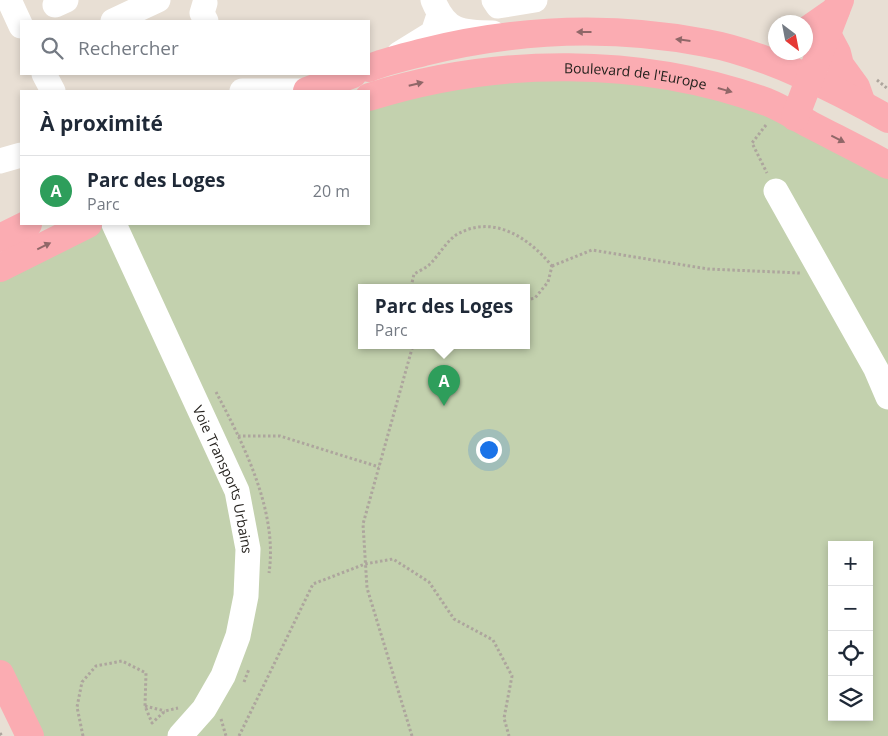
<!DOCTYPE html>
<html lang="fr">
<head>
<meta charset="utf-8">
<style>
	:root { --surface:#fff; --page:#f2f2f3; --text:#1f2937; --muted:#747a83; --line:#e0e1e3; --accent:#4a71e4 }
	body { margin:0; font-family:"Open Sans",sans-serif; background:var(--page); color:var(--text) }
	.controls { position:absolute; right:15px; bottom:15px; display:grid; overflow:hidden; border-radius:0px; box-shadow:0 2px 8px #0003 }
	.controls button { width:45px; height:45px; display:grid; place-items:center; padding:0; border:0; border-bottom:1px solid var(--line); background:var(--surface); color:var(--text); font:25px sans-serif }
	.compass { position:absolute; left:768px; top:15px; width:45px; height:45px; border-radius:50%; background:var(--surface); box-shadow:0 2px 8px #0003; rotate:148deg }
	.you { position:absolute; left:488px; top:449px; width:18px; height:18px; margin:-12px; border:4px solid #fff; border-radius:50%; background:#1a73e8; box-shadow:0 0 0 8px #1a73e833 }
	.badge { display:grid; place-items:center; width:32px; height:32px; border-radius:50%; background:var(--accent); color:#fff; font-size:16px; font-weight:700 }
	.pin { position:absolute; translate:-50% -41px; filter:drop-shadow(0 1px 2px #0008) }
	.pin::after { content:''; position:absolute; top:26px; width:18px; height:15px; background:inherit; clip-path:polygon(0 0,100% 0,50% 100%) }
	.popup { position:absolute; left:358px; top:284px; width:172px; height:65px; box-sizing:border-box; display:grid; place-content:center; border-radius:0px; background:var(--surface); filter:drop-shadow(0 1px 4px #0005); font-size:16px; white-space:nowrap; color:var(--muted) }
	.popup b { font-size:19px; color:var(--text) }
	.popup::after { content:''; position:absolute; left:50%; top:100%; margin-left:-10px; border:10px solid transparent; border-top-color:var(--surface) }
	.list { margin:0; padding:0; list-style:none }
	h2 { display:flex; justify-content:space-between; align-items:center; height:65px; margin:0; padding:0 20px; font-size:21px }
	h2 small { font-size:16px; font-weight:400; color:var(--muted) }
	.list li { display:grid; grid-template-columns:32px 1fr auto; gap:15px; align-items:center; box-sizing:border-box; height:70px; padding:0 20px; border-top:1px solid var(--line) }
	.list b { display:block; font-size:19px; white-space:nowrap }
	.list p { margin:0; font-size:16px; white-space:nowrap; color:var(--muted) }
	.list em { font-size:16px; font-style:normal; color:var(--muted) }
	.icon { flex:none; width:28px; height:28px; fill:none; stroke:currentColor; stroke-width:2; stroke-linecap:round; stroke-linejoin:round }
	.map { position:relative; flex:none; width:888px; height:736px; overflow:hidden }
	.search { position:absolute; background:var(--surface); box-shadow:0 2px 8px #0003; left:20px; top:20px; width:350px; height:55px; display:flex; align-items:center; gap:12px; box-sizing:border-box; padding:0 18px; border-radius:0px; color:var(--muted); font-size:19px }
	.panel { position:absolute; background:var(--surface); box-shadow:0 2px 8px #0003; left:20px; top:90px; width:350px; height:135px; border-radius:0px }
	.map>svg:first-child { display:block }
	.green { fill:#c3d1ae; fill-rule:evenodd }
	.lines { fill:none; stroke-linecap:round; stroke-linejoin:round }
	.path { stroke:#ada59d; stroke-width:3; stroke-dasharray:2.5 2.5; stroke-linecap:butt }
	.minor { stroke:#fff; stroke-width:25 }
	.major { stroke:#fbacb2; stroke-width:28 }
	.oneway { fill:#906768 }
	.labels { text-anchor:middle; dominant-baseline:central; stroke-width:4; stroke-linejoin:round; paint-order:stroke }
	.street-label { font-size:14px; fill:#25221e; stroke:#f5ede1 }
</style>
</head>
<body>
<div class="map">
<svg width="888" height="736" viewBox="0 0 888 736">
	<rect width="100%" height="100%" fill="#e8dfd4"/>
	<path class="green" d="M668,76L888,165V736H30L0,674V268L88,224H369V97L442,78ZM362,287H526V345H362ZM832,545H869V717H832Z"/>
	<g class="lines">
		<g class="path">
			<polyline points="877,80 888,89"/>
			<polyline points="766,125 752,143 767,173"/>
			<polyline points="552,266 592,250 708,269 800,273"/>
			<path d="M411,287L414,274C419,271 426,268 430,264C439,255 446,242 456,235C493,213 529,238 552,266"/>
			<polyline points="526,300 535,298 548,282 552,266"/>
			<path d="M216,392C244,445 278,512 269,573"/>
			<polyline points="238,436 280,436 379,467"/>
			<polyline points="244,682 249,669"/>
			<polyline points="145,706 165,711"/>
			<polyline points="221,719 226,736"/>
			<polyline points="0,733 2,736"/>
			<polyline points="83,736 77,707 82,682 96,666 122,661 146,673 145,706 152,723 165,711 178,708"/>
			<polyline points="239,736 313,584 365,564 393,559 429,582 454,619 493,640 512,676 504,718 509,736"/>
			<polyline points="412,736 367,588 363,524 413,345"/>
		</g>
		<g class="minor">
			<polyline points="9,0 21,26"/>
			<path d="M433,0C446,32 461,33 493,33"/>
			<polyline points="494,0 498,6 535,0"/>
			<polyline points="205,3 202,13 206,21"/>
			<polyline points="55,5 66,0"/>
			<polyline points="113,21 158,0"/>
			<polyline points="399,54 433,33 439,15"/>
			<polyline points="44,74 53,91"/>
			<polyline points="242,91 308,91"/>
			<polyline points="0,161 21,155"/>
			<polyline points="776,191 876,369 888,397"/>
			<path id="s1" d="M114,224L237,491L248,549L246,596L238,636L223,676L204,709L180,736"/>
		</g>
		<g class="major">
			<polyline points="806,31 836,10"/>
			<polyline points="827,34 837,53 840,65 856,87 862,104"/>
			<path d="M369,68C386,61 405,57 424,52C516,29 612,25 706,43C763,53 838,90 888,119"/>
			<polyline points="307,91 353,74"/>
			<path id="s2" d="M369,97C496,57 641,56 767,102C782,108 796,117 811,125C836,138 862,151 888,165"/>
			<polyline points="795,117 840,0"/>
			<polyline points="0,238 28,224"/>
			<polyline points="0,268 88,224"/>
			<polyline points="0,674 30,736"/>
		</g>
	</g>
	<defs><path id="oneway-solid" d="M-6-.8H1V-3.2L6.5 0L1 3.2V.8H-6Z" transform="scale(1.25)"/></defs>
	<g class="oneway">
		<use href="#oneway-solid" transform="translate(584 32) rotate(180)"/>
		<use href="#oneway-solid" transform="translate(683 40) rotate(-173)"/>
		<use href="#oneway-solid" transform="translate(416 84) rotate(-14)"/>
		<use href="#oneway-solid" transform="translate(725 90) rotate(16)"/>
		<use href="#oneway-solid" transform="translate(838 139) rotate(27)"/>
		<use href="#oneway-solid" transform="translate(44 246) rotate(-26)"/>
	</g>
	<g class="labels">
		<g class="street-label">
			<text stroke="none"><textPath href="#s2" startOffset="270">Boulevard de l'Europe</textPath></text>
			<text stroke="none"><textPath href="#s1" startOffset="279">Voie Transports Urbains</textPath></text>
		</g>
	</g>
</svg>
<div class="controls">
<button>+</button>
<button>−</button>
<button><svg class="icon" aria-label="locate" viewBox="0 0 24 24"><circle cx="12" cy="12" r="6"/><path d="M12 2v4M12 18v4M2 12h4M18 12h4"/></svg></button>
<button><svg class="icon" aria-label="layers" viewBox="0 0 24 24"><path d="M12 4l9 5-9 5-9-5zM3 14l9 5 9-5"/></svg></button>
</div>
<svg class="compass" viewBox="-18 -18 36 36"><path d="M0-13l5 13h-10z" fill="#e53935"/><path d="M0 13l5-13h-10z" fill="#747a83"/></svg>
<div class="you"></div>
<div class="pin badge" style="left:444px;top:406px;background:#2e9e5b">A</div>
<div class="popup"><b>Parc des Loges</b>Parc</div>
<div class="search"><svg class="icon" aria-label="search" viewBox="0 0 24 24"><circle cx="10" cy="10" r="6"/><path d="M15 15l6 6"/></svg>Rechercher</div>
<section class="panel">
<h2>À proximité<small></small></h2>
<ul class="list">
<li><span class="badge" style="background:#2e9e5b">A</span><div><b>Parc des Loges</b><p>Parc</p></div><em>20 m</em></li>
</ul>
</section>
</div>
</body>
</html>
